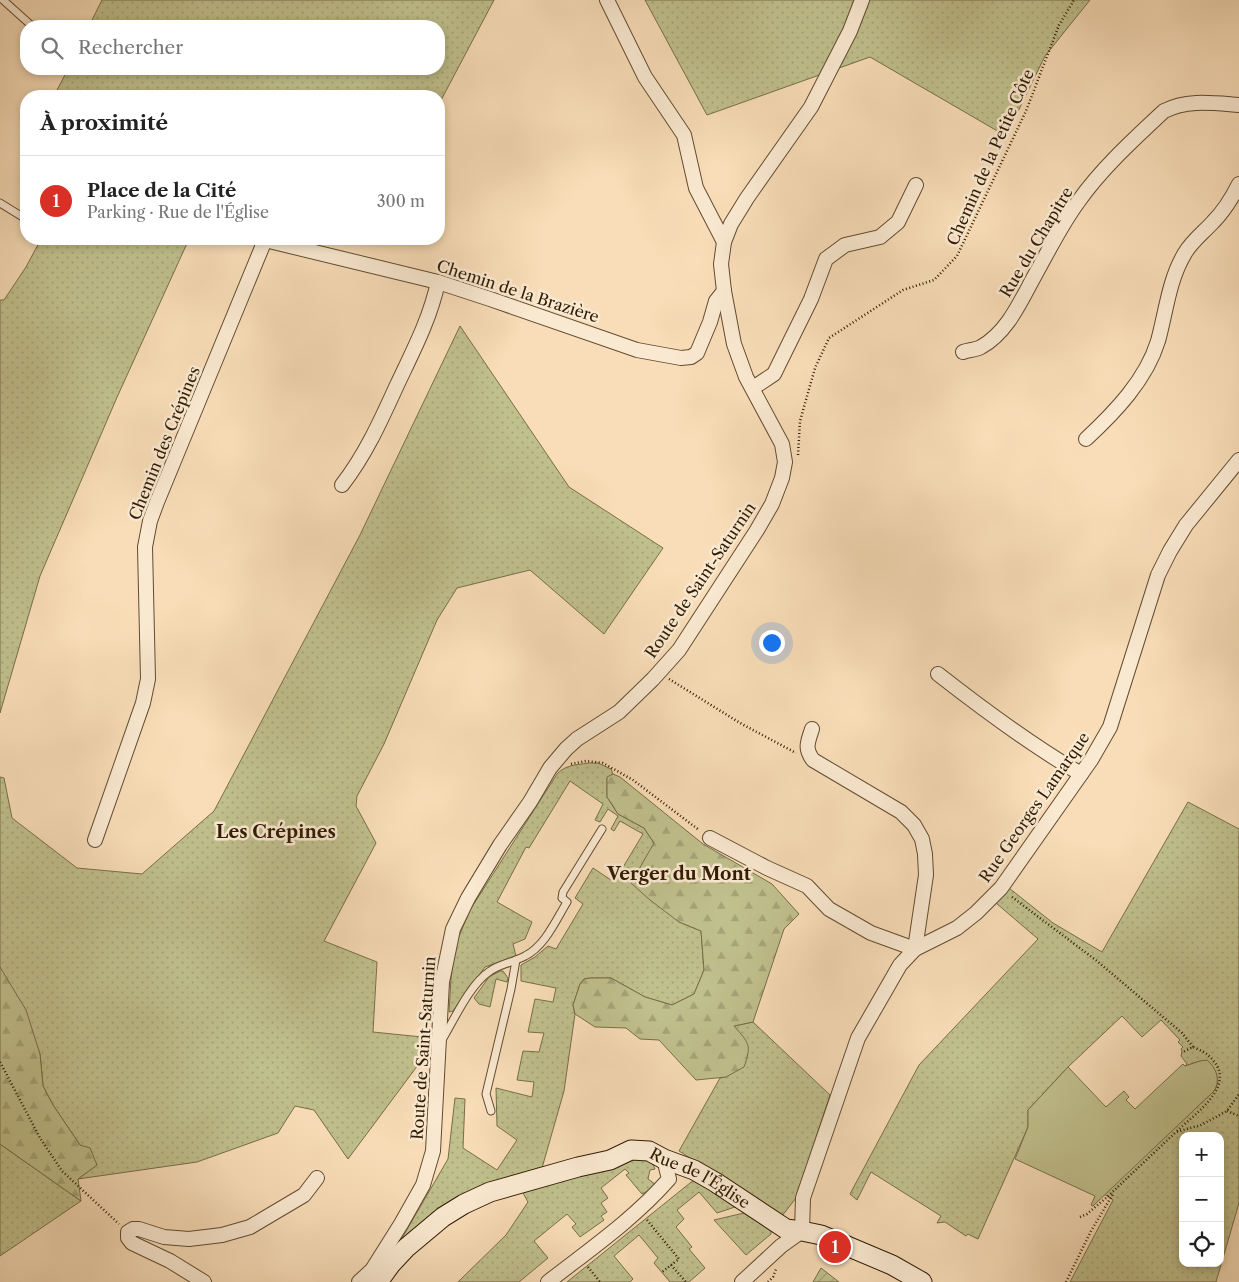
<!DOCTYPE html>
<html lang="fr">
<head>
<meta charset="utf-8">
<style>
	:root { --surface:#fff; --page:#f2f2f2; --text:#222; --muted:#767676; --line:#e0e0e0; --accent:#d93025 }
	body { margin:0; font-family:"Libre Caslon Text",serif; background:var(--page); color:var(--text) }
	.controls { position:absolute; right:15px; bottom:15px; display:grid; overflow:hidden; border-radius:10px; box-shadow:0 2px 8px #0003 }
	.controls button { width:45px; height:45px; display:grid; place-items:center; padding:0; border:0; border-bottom:1px solid var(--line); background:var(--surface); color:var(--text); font:25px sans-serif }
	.you { position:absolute; left:771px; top:642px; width:18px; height:18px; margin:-12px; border:4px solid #fff; border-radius:50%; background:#1a73e8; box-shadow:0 0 0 8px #1a73e833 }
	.badge { display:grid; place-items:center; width:32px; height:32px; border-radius:50%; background:var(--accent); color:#fff; font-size:16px; font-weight:700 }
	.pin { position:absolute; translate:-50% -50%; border:2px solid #fff; box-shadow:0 1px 5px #0006 }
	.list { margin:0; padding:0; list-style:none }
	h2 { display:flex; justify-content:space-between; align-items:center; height:65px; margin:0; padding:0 20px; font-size:21px }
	h2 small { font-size:16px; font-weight:400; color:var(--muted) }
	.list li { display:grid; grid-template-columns:32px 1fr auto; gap:15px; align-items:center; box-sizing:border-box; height:90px; padding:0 20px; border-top:1px solid var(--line) }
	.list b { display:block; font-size:19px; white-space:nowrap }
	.list p { margin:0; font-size:16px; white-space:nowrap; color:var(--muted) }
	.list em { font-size:16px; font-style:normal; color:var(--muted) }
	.icon { flex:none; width:28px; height:28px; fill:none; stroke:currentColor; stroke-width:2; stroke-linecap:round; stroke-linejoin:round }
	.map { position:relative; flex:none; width:1239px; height:1282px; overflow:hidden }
	.search { position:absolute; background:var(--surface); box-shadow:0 2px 8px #0003; left:20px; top:20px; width:425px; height:55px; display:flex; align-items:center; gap:12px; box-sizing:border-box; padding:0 18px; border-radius:20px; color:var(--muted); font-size:19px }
	.panel { position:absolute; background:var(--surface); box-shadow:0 2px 8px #0003; left:20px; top:90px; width:425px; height:155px; border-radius:20px }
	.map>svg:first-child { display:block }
	.grass { fill:url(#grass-dots); stroke:#786e48; fill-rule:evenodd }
	.forest { fill:url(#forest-firs); stroke:#786e48 }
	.park { fill:#c0c08d; stroke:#786e48 }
	.garden { fill:url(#garden-furrows); stroke:#786e48 }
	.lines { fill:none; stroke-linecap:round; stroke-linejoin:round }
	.lane-casing { stroke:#624c30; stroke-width:9 }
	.street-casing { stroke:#624c30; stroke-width:16 }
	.secondary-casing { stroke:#301b03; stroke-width:21 }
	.path { stroke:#301b03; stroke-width:2.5; stroke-dasharray:1 2.5; stroke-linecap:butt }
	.lane { stroke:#fae9d1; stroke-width:7 }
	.street { stroke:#fae9d1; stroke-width:14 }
	.secondary { stroke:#fae9d1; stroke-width:19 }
	.labels { text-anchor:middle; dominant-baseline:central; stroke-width:5; stroke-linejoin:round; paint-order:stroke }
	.street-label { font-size:16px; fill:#301b03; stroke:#fae9d1 }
	.neighbourhood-label { font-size:18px; font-weight:bold; fill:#301b03; stroke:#fae9d1 }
</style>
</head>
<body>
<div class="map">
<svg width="1239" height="1282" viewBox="0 0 1239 1282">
	<defs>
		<pattern id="grass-dots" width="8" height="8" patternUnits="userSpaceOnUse" patternTransform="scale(1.25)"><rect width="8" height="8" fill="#c0c08d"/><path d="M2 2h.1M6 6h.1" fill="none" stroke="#a5a478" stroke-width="1.8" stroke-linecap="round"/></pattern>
		<pattern id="forest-firs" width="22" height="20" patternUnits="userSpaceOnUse" patternTransform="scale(1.25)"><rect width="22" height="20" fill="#c0c08d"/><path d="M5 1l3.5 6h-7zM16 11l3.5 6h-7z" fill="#a5a478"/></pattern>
		<pattern id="garden-furrows" width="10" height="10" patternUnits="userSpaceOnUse" patternTransform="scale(1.25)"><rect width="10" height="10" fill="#c0c08d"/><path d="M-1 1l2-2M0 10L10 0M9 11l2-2" fill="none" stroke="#a5a478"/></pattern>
	</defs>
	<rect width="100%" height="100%" fill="#f8ddb8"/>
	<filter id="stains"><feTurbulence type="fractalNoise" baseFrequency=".004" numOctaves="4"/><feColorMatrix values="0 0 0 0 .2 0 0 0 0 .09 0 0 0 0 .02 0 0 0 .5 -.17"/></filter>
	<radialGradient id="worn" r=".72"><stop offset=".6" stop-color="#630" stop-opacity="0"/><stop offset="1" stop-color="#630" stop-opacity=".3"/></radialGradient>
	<g class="grass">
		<polygon points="102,0 494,0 439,104 439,96 54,96 68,69 439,69 439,26 89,26"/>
		<polygon points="645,0 1090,0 1045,56 1006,136 870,57 707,115"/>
		<polygon points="41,239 189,239 118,395 40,576 0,713 0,300 4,300 26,267"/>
		<polygon points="460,326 569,487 663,548 604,634 530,570 457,588 437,620 384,744 357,796 356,806 376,843 324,941 377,962 373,1032 432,1038 433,1065 418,1065 348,1159 314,1110 295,1106 278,1133 197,1162 78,1179 97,1165 80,1145 53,1105 43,1086 40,1054 0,968 0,777 4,778 12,818 77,868 142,874 214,811 360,535"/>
		<path d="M588,763H598L611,769L613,774L607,778V797L618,814L644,828L654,843L679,922L701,931L704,970L694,994L672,1005L645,997L611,978H591L584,979L580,984L573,1005L575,1014L564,1091L542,1168L484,1189L395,1250L448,1159L455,1098L465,1099L463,1148L497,1170L517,1140L497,1126L496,1088L532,1097L534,1082L517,1080L523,1051L539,1052L544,1033L528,1032L535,999L553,1002L556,988L521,981V965L535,957L548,946L556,949L583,904L575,898L593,868L614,882L643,834L620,821L614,831L611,829L618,816L608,809L600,822L595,820L603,804L570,781L529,848L526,847L497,902L532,922L525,939L513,944L516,956L485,967L453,1011L449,1012L452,962L457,941L470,910L557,774C565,765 576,765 588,763Z"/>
		<path d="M1188,802L1239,829V1203L1216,1282H1070L1113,1200L1104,1194L1214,1091L1218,1083L1216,1073L1200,1061L1185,1066L1187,1064L1181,1056L1182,1051L1181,1049L1183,1047L1178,1042L1180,1040L1161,1020L1142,1037L1122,1016L1068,1067L1028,1110V1127L978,1239L968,1234L966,1236L945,1222L937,1223L941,1216L871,1172L857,1200L850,1194L919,1065L1038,939L996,903L1009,888L1053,923L1102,952ZM1183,1136H1220V1263H1183Z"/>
		<polygon points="500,971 503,971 508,978 507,982 496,979 490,1007 479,1004 474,998 489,977"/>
		<polygon points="753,1022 830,1095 796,1198 782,1216 679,1151 720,1078 726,1077 734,1026"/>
		<polygon points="0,1144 81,1201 0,1256"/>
		<path d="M637,1158C646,1160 652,1160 655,1169L650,1170L648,1179L655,1184L652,1189L642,1194L626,1175L629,1173L625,1169L601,1188L608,1198L601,1203L607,1212L601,1216L604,1220L580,1237L572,1227L576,1224L567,1214L534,1241L548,1258L519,1282H458L506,1235L528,1202L523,1193L547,1183L615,1168Z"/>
		<polygon points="695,1179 735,1207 717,1213 699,1192 677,1210 684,1219 676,1227 692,1247 689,1249 705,1268 689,1282 670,1282 654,1263 658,1258 639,1235 614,1256 633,1279 630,1282 567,1282"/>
		<polygon points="744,1213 771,1230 771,1234 746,1255 714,1220"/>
	</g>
	<g class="forest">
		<path d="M613,774L620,777L703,844L772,884L799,914L784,929L753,1022L734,1026C749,1043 752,1045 744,1067L726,1077L696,1080L659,1040L640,1039L626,1028L595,1027L575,1014L573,1005L580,984L584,979L591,978H611L645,997L672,1005L694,994L704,970L701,931L679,922L650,900L631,883L654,843L644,828L618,814L607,797V777Z"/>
		<polygon points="0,967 26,1010 40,1054 43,1086 53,1105 80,1145 90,1148 97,1165 78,1179 81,1201 0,1144"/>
	</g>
	<path class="park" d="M1207,1060C1216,1068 1221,1079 1214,1091L1093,1206L1091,1205L1095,1196L1015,1159L1028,1127V1110L1068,1067L1106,1107L1124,1091L1129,1097L1126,1100L1135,1109L1183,1064L1185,1066L1200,1061Z"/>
	<polygon class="garden" points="821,1268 839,1282 813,1282"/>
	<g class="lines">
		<g class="lane-casing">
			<g id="lane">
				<polyline points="3,0 32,26"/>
				<polyline points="0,203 26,219"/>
				<path d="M442,1040C454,1020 470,984 490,971C500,964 514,962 525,956C545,946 556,920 567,902L562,898L563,892L602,829"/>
				<polyline points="491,1111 486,1094 511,989 516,960"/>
			</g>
		</g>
		<g class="street-casing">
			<g id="street">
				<polyline points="607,0 645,77 684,135 696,188 724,242"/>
				<polyline points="261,239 438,282 490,299 637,350 681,358 691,357 697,353 710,322 716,301 724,291"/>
				<path d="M963,352C968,350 976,350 981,347C1008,332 1021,300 1035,275C1049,250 1061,225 1078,202C1101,169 1134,139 1164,111C1187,99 1213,103 1239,105"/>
				<polyline points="753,388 774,374 811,299 826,259 845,245 880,237 898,222 916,185"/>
				<path d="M1086,439C1115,412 1146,380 1158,341C1166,312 1169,279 1185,253C1192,241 1204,232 1213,222C1224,211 1232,198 1239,184"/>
				<path d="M342,485C366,454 381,420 397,385C413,351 430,319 438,282"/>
				<path d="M938,674C984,710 1031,745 1081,774"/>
				<path d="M710,838L767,868L807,886L829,909L871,933L915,949L926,875L925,854L922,839L914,825L901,812L813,760C804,748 808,742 812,729"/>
				<polyline points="95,840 143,703 148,679 145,547 150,521 157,502 265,240"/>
				<polyline points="204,1282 170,1261 132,1243 128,1238 128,1232 133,1229 139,1229 164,1237 189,1239 222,1235 250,1227 304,1195 317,1178"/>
				<polyline points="359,1282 372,1270 401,1224 423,1185 433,1151 442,982 453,929 468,898 500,845 530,802 550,768 566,749 577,739 619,712 653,679 679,650 757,530 772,504 782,478 785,462 782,444 746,377 734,344 724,291 721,264 724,242 731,224 747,198 811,107 850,31 862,0"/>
				<path d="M548,1282C589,1250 634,1219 669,1179L664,1159"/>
				<polyline points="742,1282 781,1246 802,1231 803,1198 858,1038 900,965 915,949 957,928 976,913 1001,888 1091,760 1110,727 1158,575 1170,551 1186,525 1239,460"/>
			</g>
		</g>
		<g class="secondary-casing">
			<g id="secondary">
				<path id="s1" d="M378,1282L391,1264L406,1248L443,1217L464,1204L490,1192L578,1167L610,1160L631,1150L649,1151L664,1159L694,1170L715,1182L786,1229L802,1231L821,1235L892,1265L922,1282"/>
			</g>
		</g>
		<g class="path">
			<polyline points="798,455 800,421 815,368 829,338 903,290 934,280 957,256 1026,111 1059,25 1074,0"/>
			<polyline points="669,679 740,723 796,753"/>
			<polyline points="571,764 586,761 603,763 633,780 699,830"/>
			<polyline points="1012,897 1097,961 1182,1033 1193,1047"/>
			<polyline points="0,1062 40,1138 62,1171 119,1224"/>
			<polyline points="1227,1111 1239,1116"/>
			<path d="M1177,1131C1197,1112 1239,1084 1210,1057C1206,1052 1199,1050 1193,1047L1183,1052"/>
			<polyline points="1080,1217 1087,1214 1106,1198 1176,1132 1201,1125 1227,1111 1239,1094"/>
			<polyline points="647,1220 679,1259 662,1272"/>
			<polyline points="671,1265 686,1282"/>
			<polyline points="588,1267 600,1282"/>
			<polyline points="768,1282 773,1277 776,1269"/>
			<polyline points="1066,1282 1091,1231 1113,1194"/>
		</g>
		<use href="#lane" class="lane"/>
		<use href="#street" class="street"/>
		<use href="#secondary" class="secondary"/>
	</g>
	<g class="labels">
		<g class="street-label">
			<text transform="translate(990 157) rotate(-66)">Chemin de la Petite Côte</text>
			<text transform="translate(1036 242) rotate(-59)">Rue du Chapitre</text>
			<text transform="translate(518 291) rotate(18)">Chemin de la Brazière</text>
			<text transform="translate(164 443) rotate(-68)">Chemin des Crépines</text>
			<text transform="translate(700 580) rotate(-56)">Route de Saint-Saturnin</text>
			<text transform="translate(1034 807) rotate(-55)">Rue Georges Lamarque</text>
			<text transform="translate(423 1048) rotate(-86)">Route de Saint-Saturnin</text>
			<text stroke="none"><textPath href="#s1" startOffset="369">Rue de l'Église</textPath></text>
		</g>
		<g class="neighbourhood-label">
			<text x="276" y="832">Les Crépines</text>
			<text x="679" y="874">Verger du Mont</text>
		</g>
	</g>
	<rect width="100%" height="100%" filter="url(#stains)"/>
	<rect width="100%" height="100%" fill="url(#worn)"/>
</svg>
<div class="controls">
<button>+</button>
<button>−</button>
<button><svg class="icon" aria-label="locate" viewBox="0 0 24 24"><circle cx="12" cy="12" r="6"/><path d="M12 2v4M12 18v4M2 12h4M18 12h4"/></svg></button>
</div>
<div class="you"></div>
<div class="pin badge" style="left:835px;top:1247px">1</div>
<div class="search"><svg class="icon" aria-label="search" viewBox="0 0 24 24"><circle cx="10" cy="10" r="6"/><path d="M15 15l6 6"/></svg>Rechercher</div>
<section class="panel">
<h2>À proximité<small></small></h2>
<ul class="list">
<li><span class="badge">1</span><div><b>Place de la Cité</b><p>Parking · Rue de l'Église</p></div><em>300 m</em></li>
</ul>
</section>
</div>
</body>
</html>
